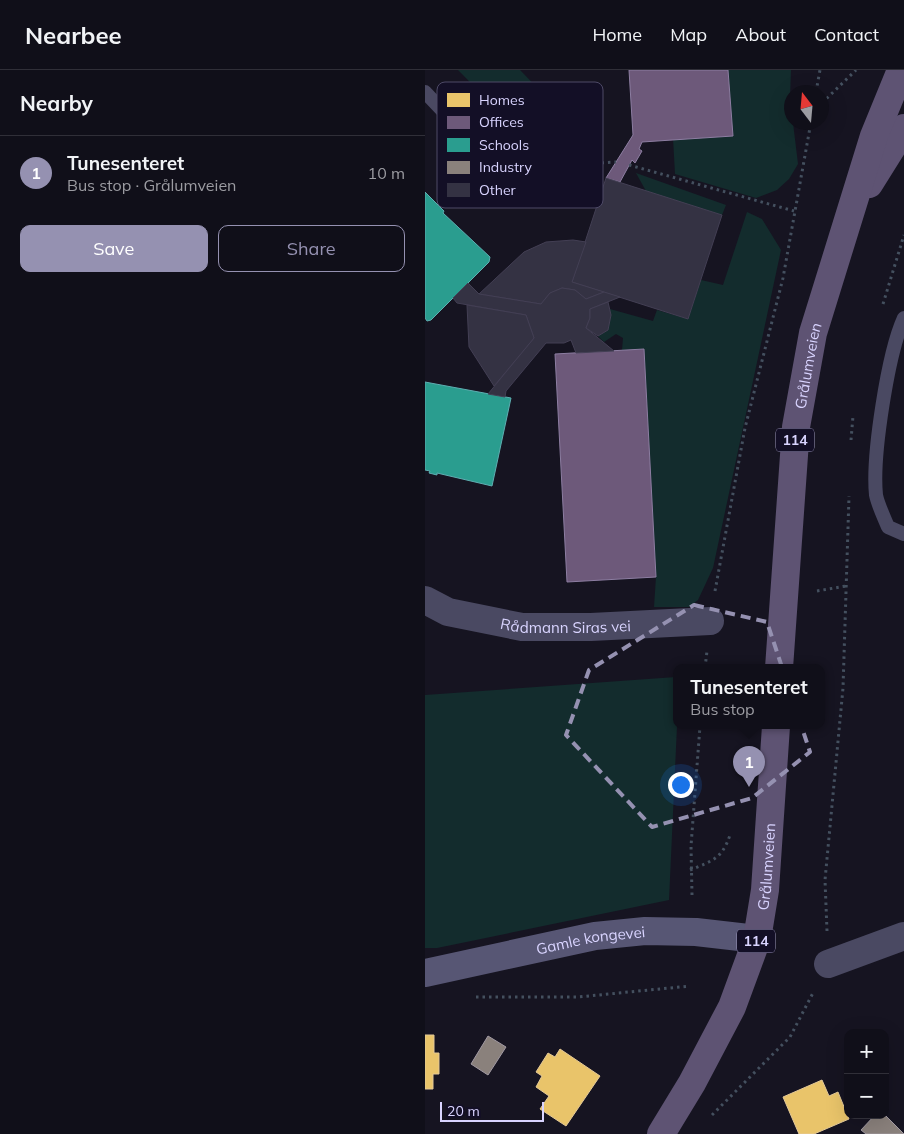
<!DOCTYPE html>
<html lang="en">
<head>
<meta charset="utf-8">
<style>
	:root { --surface:#100f19; --page:#191822; --text:#f1f3f6; --muted:#9c9ca2; --line:#302f38; --accent:#9591b1 }
	body { margin:0; font-family:Mulish,sans-serif; background:var(--page); color:var(--text) }
	.controls { position:absolute; right:15px; bottom:15px; display:grid; overflow:hidden; border-radius:10px; box-shadow:0 5px 20px #0002 }
	.controls button { width:45px; height:45px; display:grid; place-items:center; padding:0; border:0; border-bottom:1px solid var(--line); background:var(--surface); color:var(--text); font:25px sans-serif }
	.compass { position:absolute; left:359px; top:15px; width:45px; height:45px; border-radius:50%; background:var(--surface); box-shadow:0 5px 20px #0002; rotate:344deg }
	.scale { position:absolute; left:15px; bottom:12px; width:104px; box-sizing:border-box; padding-left:5px; border:2px solid #d9d4ff; border-top:0; font-size:14px; line-height:18px; white-space:nowrap; color:#d9d4ff; -webkit-text-stroke:4px #130f26; paint-order:stroke }
	.you { position:absolute; left:255px; top:714px; width:18px; height:18px; margin:-12px; border:4px solid #fff; border-radius:50%; background:#1a73e8; box-shadow:0 0 0 8px #1a73e833 }
	.badge { display:grid; place-items:center; width:32px; height:32px; border-radius:50%; background:var(--accent); color:#fff; font-size:16px; font-weight:700 }
	.pin { position:absolute; translate:-50% -41px; filter:drop-shadow(0 1px 2px #0008) }
	.pin::after { content:''; position:absolute; top:26px; width:18px; height:15px; background:inherit; clip-path:polygon(0 0,100% 0,50% 100%) }
	.popup { position:absolute; left:248px; top:594px; width:152px; height:65px; box-sizing:border-box; display:grid; place-content:center; border-radius:10px; background:var(--surface); filter:drop-shadow(0 1px 4px #0005); font-size:16px; white-space:nowrap; color:var(--muted) }
	.popup b { font-size:19px; color:var(--text) }
	.popup::after { content:''; position:absolute; left:50%; top:100%; margin-left:-10px; border:10px solid transparent; border-top-color:var(--surface) }
	.list { margin:0; padding:0; list-style:none }
	h2 { display:flex; justify-content:space-between; align-items:center; height:65px; margin:0; padding:0 20px; font-size:21px }
	h2 small { font-size:16px; font-weight:400; color:var(--muted) }
	.list li { display:grid; grid-template-columns:32px 1fr auto; gap:15px; align-items:center; box-sizing:border-box; height:75px; padding:0 20px; border-top:1px solid var(--line) }
	.list b { display:block; font-size:19px; white-space:nowrap }
	.list p { margin:0; font-size:16px; white-space:nowrap; color:var(--muted) }
	.list em { font-size:16px; font-style:normal; color:var(--muted) }
	.actions { display:flex; gap:10px; padding:15px 20px }
	.actions a { flex:1; padding:11px 0; border:1px solid var(--accent); border-radius:10px; text-align:center; font-size:18px; color:var(--accent) }
	.actions .main { background:var(--accent); color:#fff }
	.map { position:relative; flex:none; width:479px; height:1064px; overflow:hidden }
	header { display:flex; align-items:center; gap:30px; box-sizing:border-box; height:70px; padding:0 25px; background:var(--surface); border-bottom:1px solid var(--line) }
	header strong { font-size:24px }
	nav { display:flex; gap:28px; margin-inline-start:auto; font-size:18px }
	main { display:flex }
	aside { flex:1; background:var(--surface) }
	.map>svg:first-child { display:block }
	.green { fill:#132c2d }
	.homes { fill:#e9c46a; stroke:#e4c997 }
	.offices { fill:#6d597a; stroke:#8d7ea2 }
	.schools { fill:#2a9d8f; stroke:#5eaeb1 }
	.industry { fill:#8a817c; stroke:#a29aa3 }
	.building { fill:#343243; stroke:#433f54 }
	.lines { fill:none; stroke-linecap:round; stroke-linejoin:round }
	.path { stroke:#44505f; stroke-width:3; stroke-dasharray:2.5 4; stroke-linecap:butt }
	.service { stroke:#4a4962; stroke-width:14 }
	.minor { stroke:#4a4962; stroke-width:28 }
	.secondary { stroke:#575674; stroke-width:28 }
	.primary { stroke:#5e5373; stroke-width:28 }
	.marked { fill:none; stroke:#9591b1; stroke-width:4; stroke-dasharray:10 6; stroke-linejoin:round }
	.labels { text-anchor:middle; dominant-baseline:central; stroke-width:5; stroke-linejoin:round; paint-order:stroke }
	.shield { fill:#130f26; stroke:#9e99be; stroke-width:1 }
	.shield-label { font-size:14px; font-weight:bold; fill:#d9d4ff }
	.street-label { font-size:15px; fill:#d9d4ff; stroke:#130f26 }
	.key { fill:#130f26; stroke:#4e4a67; stroke-width:1 }
	.key-label { font-size:14px; fill:#d9d4ff }
</style>
</head>
<body>
<header>
<strong>Nearbee</strong>
<nav><a>Home</a><a>Map</a><a>About</a><a>Contact</a></nav>
</header>
<main>
<aside>
<h2>Nearby<small></small></h2>
<ul class="list">
<li><span class="badge">1</span><div><b>Tunesenteret</b><p>Bus stop · Grålumveien</p></div><em>10 m</em></li>
</ul>
<div class="actions"><a class="main">Save</a><a>Share</a></div>
</aside>
<div class="map">
<svg width="479" height="1064" viewBox="0 0 479 1064">
	<rect width="100%" height="100%" fill="#161421"/>
	<g class="green">
		<path d="M33,0H95L128,34L130,53C122,64 110,68 96,64Z"/>
		<polygon points="303,0 366,0 365,28 373,94 364,109 352,120 331,128 250,104 248,68 308,66"/>
		<polygon points="211,103 301,135 297,145 221,121"/>
		<polygon points="322,142 337,149 356,180 288,498 273,530 264,537 229,537 231,507 219,279 197,280 198,268 191,264 179,272 173,266 183,259 185,239 228,251 232,240 263,249 276,210 298,215"/>
		<polygon points="251,607 252,656 244,830 12,878 0,878 0,625"/>
	</g>
	<g class="homes">
		<polygon points="0,965 9,965 9,983 14,983 14,1004 8,1004 8,1019 0,1019"/>
		<polygon points="135,979 175,1006 141,1056 115,1039 124,1026 111,1017 117,1006 111,1002 123,983 130,987"/>
		<polygon points="397,1010 404,1026 413,1022 424,1049 389,1064 374,1064 358,1027"/>
	</g>
	<g class="offices">
		<polygon points="204,0 303,0 308,66 217,72 214,79 217,81 210,93 207,90 195,112 181,108 208,65"/>
		<polygon points="219,279 231,507 142,512 130,284"/>
	</g>
	<g class="schools">
		<polygon points="0,122 19,141 18,143 65,187 64,192 6,250 2,251 0,248"/>
		<polygon points="0,312 86,328 67,416 12,403 12,405 4,403 5,401 0,400"/>
	</g>
	<g class="industry">
		<polygon points="63,966 81,977 63,1005 46,994"/>
		<polygon points="450,1045 460,1045 479,1064 441,1064 436,1060"/>
	</g>
	<g class="building">
		<polygon points="181,108 297,145 263,249 147,212"/>
		<polygon points="148,170 161,172 147,212 179,222 161,229 150,220 137,218 125,223 116,234 54,224 99,182 121,172"/>
		<polygon points="43,213 54,224 116,234 125,223 137,218 150,220 161,229 179,222 195,227 165,239 165,248 161,258 189,281 151,283 146,270 139,273 121,273 81,321 80,327 63,324 109,268 101,245 32,233 28,228"/>
		<polygon points="183,232 186,245 183,260 173,266 161,258 165,248 165,239"/>
		<polygon points="42,235 101,245 109,268 69,316 44,277"/>
	</g>
	<g class="lines">
		<g class="path">
			<polyline points="391,22 395,0"/>
			<polyline points="397,33 431,0"/>
			<polyline points="157,94 191,92"/>
			<polyline points="204,95 369,141"/>
			<polyline points="458,234 479,165"/>
			<polyline points="426,370 428,346"/>
			<polyline points="290,521 320,358 358,208 386,52"/>
			<polyline points="392,521 421,516"/>
			<polyline points="280,598 282,581"/>
			<path d="M265,800C287,791 297,789 305,765"/>
			<polyline points="267,825 266,776 275,656"/>
			<polyline points="402,861 400,810 418,618 424,426"/>
			<polyline points="51,927 153,927 265,916"/>
			<polyline points="287,1045 365,967 389,921"/>
		</g>
		<g class="service">
			<polyline points="0,22 89,116"/>
			<path d="M479,248C463,283 447,386 451,425C453,435 459,447 463,457L479,464"/>
		</g>
		<g class="minor">
			<path id="s1" d="M0,530L23,542L97,557H166L285,551"/>
			<polyline points="403,894 479,866"/>
		</g>
		<path class="secondary" id="s2" d="M0,903L170,866L220,861L271,862L332,869"/>
		<g class="primary">
			<polyline points="444,114 479,58"/>
			<path id="s3" d="M354,598L371,357L388,263L449,66L476,0"/>
			<path id="s4" d="M236,1064L267,1013L307,937L332,869L340,820L351,656"/>
		</g>
	</g>
	<path class="marked" d="M269,535L342,552L385,682L327,728L227,757L141,665L164,600Z"/>
	<g class="labels">
		<g class="shield">
			<rect x="351" y="358.5" width="38" height="23" rx="4"/>
			<rect x="312" y="859.5" width="38" height="23" rx="4"/>
		</g>
		<g class="shield-label">
			<text x="370" y="370">114</text>
			<text x="331" y="871">114</text>
		</g>
		<g class="street-label">
			<text stroke="none"><textPath href="#s3" startOffset="304">Grålumveien</textPath></text>
			<text stroke="none"><textPath href="#s1" startOffset="145">Rådmann Siras vei</textPath></text>
			<text stroke="none"><textPath href="#s4" startOffset="291">Grålumveien</textPath></text>
			<text stroke="none"><textPath href="#s2" startOffset="169">Gamle kongevei</textPath></text>
		</g>
	</g>
	<rect x="12" y="12" width="166" height="126" rx="8" class="key"/>
	<rect x="22" y="23" width="23" height="14" fill="#e9c46a"/>
	<rect x="22" y="46" width="23" height="13" fill="#6d597a"/>
	<rect x="22" y="68" width="23" height="14" fill="#2a9d8f"/>
	<rect x="22" y="91" width="23" height="13" fill="#8a817c"/>
	<rect x="22" y="113" width="23" height="14" fill="#343243"/>
	<g class="key-label">
		<text x="54" y="35">Homes</text>
		<text x="54" y="57">Offices</text>
		<text x="54" y="80">Schools</text>
		<text x="54" y="102">Industry</text>
		<text x="54" y="125">Other</text>
	</g>
</svg>
<div class="controls">
<button>+</button>
<button>−</button>
</div>
<svg class="compass" viewBox="-18 -18 36 36"><path d="M0-13l5 13h-10z" fill="#e53935"/><path d="M0 13l5-13h-10z" fill="#9c9ca2"/></svg>
<div class="scale">20 m</div>
<div class="you"></div>
<div class="pin badge" style="left:324px;top:717px">1</div>
<div class="popup"><b>Tunesenteret</b>Bus stop</div>
</div>
</main>
</body>
</html>
